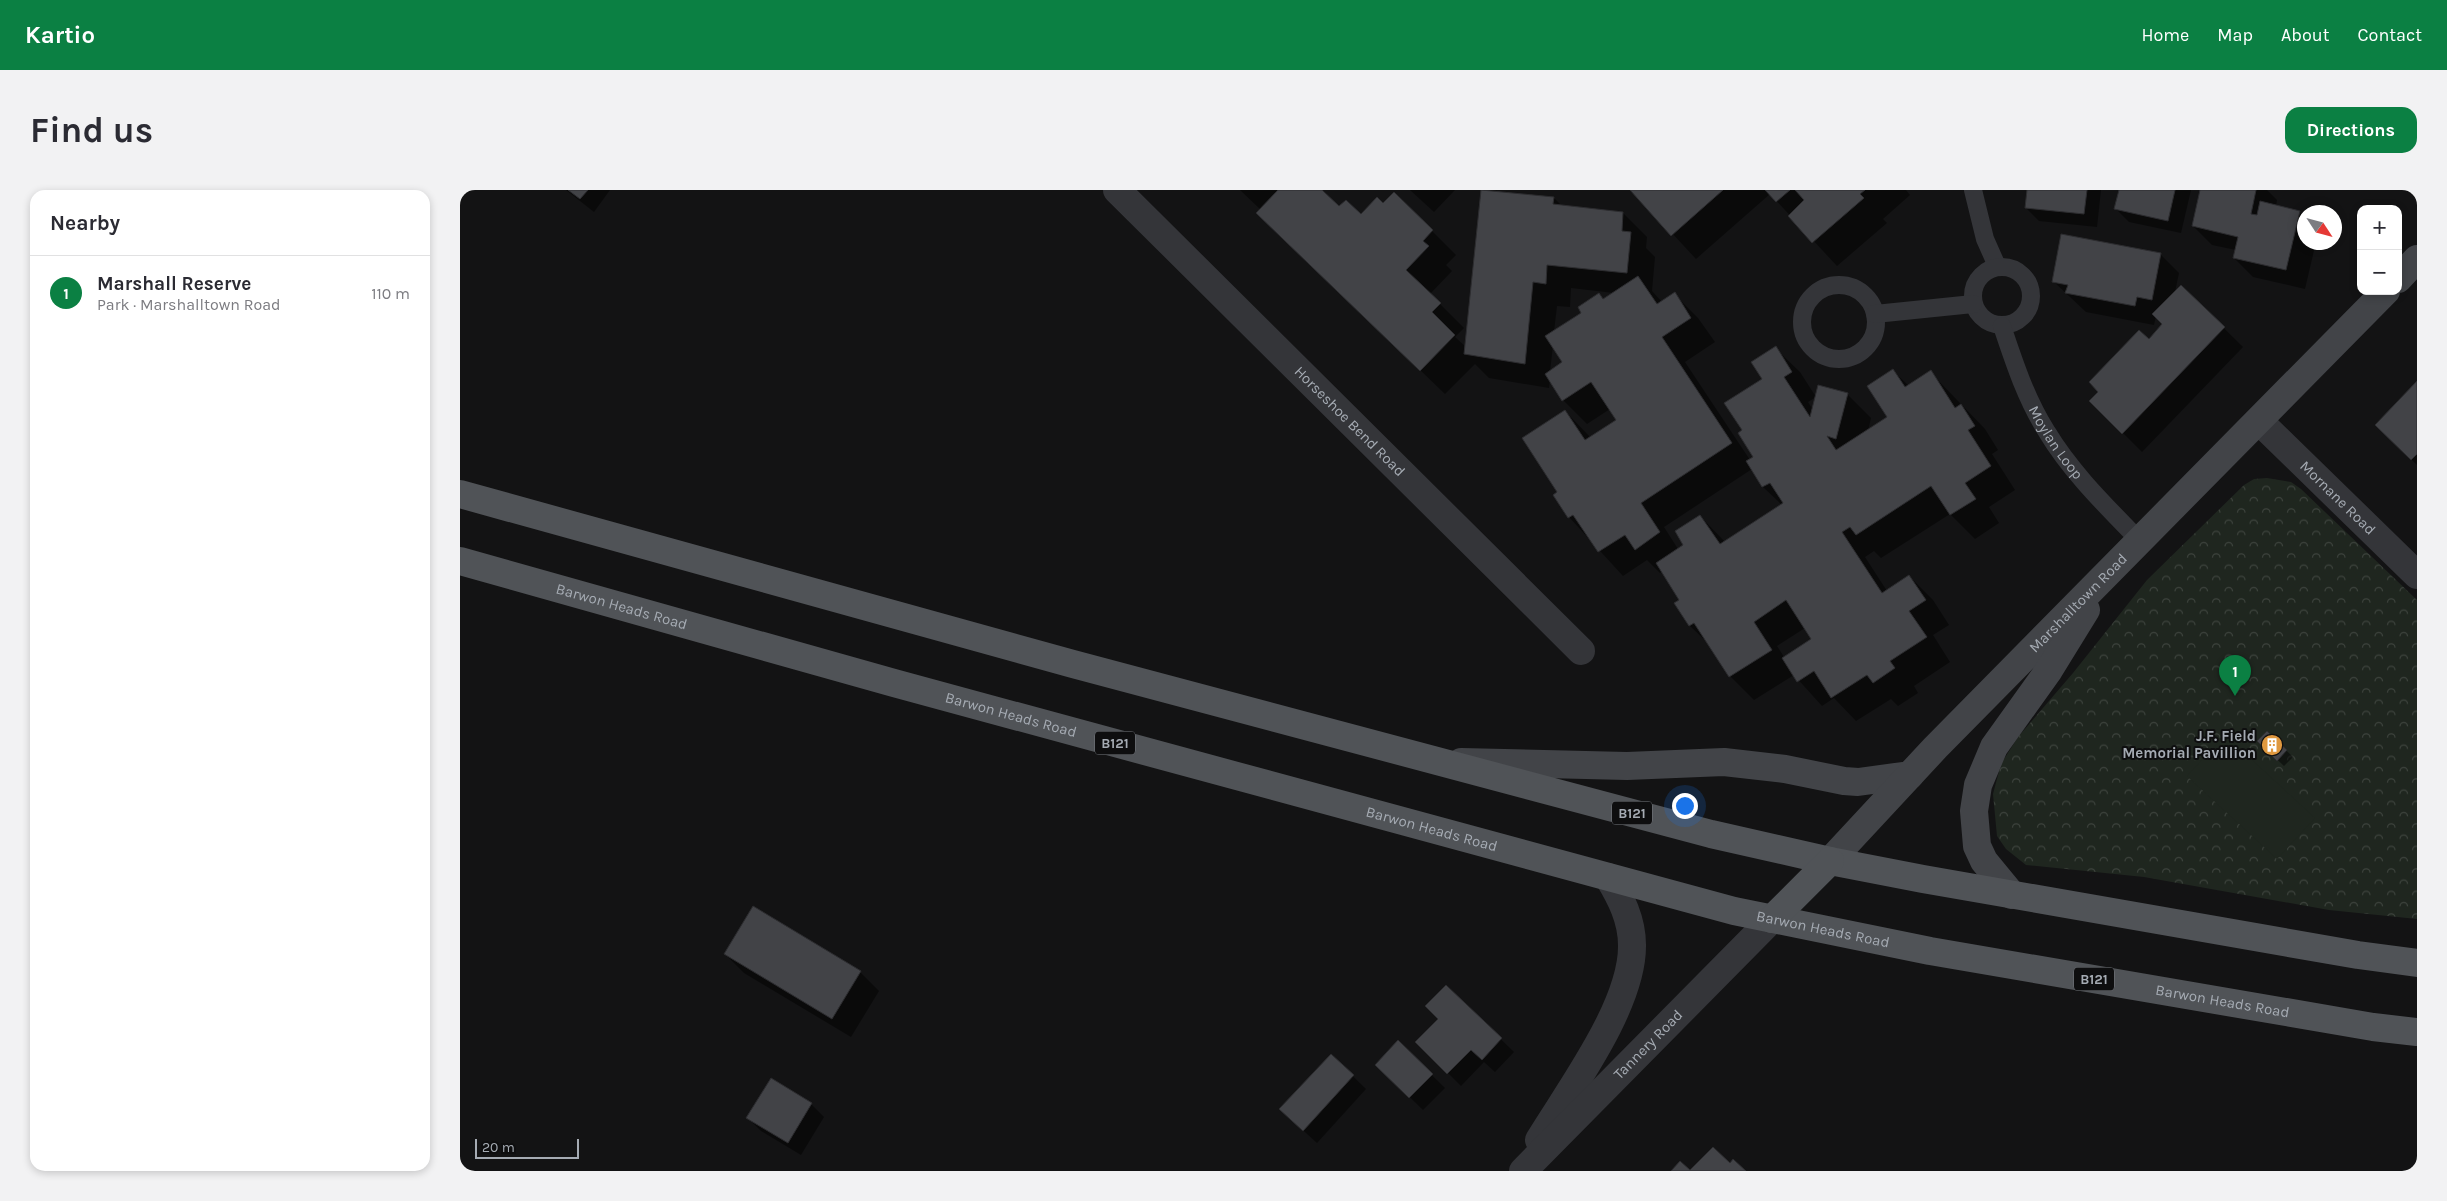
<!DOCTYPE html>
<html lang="en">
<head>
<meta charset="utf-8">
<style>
	:root { --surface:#fff; --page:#f2f2f3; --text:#2b2b33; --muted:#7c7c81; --line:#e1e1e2; --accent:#0b8043 }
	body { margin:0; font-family:Karla,sans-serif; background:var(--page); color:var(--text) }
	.controls { position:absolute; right:15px; top:15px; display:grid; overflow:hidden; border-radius:10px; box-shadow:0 2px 8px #0003 }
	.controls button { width:45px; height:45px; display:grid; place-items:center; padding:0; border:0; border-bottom:1px solid var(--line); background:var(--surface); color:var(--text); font:25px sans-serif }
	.compass { position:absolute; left:1837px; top:15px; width:45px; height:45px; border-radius:50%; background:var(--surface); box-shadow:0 2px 8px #0003; rotate:126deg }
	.scale { position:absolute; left:15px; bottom:12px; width:104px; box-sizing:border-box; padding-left:5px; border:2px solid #a5abb3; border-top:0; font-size:14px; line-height:18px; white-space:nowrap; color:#a5abb3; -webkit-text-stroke:4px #0e0e0f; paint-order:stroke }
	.you { position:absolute; left:1224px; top:615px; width:18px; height:18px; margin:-12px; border:4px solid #fff; border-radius:50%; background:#1a73e8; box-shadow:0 0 0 8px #1a73e833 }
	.badge { display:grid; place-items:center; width:32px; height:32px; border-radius:50%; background:var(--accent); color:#fff; font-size:16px; font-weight:700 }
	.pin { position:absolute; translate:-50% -41px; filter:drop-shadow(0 1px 2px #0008) }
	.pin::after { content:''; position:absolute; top:26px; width:18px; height:15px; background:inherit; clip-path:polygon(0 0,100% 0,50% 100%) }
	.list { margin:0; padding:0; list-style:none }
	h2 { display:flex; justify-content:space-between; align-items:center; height:65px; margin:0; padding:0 20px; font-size:21px }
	h2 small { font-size:16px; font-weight:400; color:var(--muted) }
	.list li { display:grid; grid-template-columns:32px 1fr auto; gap:15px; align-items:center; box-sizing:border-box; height:75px; padding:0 20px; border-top:1px solid var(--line) }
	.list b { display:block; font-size:19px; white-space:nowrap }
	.list p { margin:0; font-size:16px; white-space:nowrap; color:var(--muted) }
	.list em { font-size:16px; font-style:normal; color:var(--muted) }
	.map { position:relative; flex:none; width:1957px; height:981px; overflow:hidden; border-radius:15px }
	header { display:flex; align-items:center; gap:30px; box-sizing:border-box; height:70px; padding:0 25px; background:var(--accent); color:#fff }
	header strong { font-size:24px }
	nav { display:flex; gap:28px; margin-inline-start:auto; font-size:18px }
	.intro { display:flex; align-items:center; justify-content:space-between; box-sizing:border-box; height:120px; padding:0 30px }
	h1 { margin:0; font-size:35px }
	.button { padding:12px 22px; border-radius:15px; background:var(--accent); color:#fff; font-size:18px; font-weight:700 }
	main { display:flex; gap:30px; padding:0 30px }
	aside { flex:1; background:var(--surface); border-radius:15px; box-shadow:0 2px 8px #0003 }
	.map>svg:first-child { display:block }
	.park { fill:url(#park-crowns) }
	.pitch { fill:#1f261f }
	.shadow { fill:#0007; fill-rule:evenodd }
	.building { fill:#424347; stroke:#2d2d30 }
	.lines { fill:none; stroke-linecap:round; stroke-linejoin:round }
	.lane { stroke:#343539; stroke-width:18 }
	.street { stroke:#343539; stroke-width:28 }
	.secondary { stroke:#424448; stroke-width:28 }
	.primary { stroke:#505357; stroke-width:28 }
	.labels { text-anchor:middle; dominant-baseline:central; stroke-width:4; stroke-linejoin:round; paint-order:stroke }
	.shield { fill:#0e0e0f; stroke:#787c82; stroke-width:1 }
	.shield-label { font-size:14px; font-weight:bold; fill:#a5abb3 }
	.street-label { font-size:15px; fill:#a5abb3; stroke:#0e0e0f }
	.poi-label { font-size:15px; font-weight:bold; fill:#a5abb3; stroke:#0e0e0f; text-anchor:end }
</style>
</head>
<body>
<header>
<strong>Kartio</strong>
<nav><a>Home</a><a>Map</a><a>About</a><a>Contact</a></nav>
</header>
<div class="intro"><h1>Find us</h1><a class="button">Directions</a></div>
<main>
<aside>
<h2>Nearby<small></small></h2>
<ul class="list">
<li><span class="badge">1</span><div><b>Marshall Reserve</b><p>Park · Marshalltown Road</p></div><em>110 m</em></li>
</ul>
</aside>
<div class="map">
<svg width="1957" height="981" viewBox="0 0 1957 981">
	<defs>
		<pattern id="park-crowns" width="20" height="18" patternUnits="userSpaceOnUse" patternTransform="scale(1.25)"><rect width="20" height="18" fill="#1f261f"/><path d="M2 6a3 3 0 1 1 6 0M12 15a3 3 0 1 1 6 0" fill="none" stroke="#3d433d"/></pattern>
	</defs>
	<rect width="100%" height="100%" fill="#131314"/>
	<polygon class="park" points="1807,288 1831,292 1841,299 1957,410 1957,729 1869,720 1684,687 1566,675 1546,659 1537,646 1533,604 1541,574 1558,547 1613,483 1687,390 1784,295 1794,289"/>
	<polygon class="pitch" points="1765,545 1855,628 1817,669 1727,586"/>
	<g class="shadow">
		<polygon points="106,0 150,0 134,22"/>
		<path d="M780,0H861L879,18L901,25L924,15L972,41L996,65L986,75L992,81L970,104L1004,138L995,147L1006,157L1094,8L1102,16L1163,23L1187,47L1186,58L1195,67L1192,101L1202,112L1214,104L1238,128L1255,152L1225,172L1290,270L1295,267L1283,241L1315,158L1340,182L1356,207L1348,212L1353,220L1387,204L1411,228L1408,241L1429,227L1433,181L1449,196L1470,182L1525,239L1538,260L1532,264L1555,300L1529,317L1539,333L1515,349L1490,324L1421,368L1414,361L1405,367L1427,401L1449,386L1473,410L1489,435L1473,445L1490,472L1454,496L1458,503L1438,516L1431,509L1396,531L1374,508L1362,516L1334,485L1294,510L1270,486L1250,455L1230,436L1216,414L1221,410L1203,381L1200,383L1187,370L1163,386L1109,327L1099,303L1105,221L1131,248L1157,230L1150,219L1127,234L1103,210L1090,189L1089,198L1029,188L1015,174L985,204L822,47L801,20ZM1111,98L1154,103L1144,110L1139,105L1123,123L1094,142L1097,116L1110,117ZM1093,155L1104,173L1090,182ZM1292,279L1303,297L1322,315L1265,352L1240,326L1225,355L1218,359L1204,337ZM1345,438L1353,449L1324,467L1317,456Z"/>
		<polygon points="950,0 995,0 974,22"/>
		<polygon points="1172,0 1446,0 1450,5 1423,29 1427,33 1377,76 1310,4 1236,69"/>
		<polygon points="1568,0 1641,0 1637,37 1579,31 1566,18"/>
		<polygon points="1660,0 1731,0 1721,43 1669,32 1656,19"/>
		<polygon points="1741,0 1807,0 1817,10 1816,16 1839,22 1844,27 1844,52 1856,52 1845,99 1793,87 1774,68 1776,60 1752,55 1733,36"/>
		<polygon points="1700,64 1719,83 1715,102 1721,96 1783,157 1682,262 1631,211 1704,134 1696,126 1694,135 1626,122 1593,91"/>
		<polygon points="1957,193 1957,275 1916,235"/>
		<polygon points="1807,542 1833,567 1824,576 1798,551"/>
		<polygon points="265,764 400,782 419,801 391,847 284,783"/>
		<polygon points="986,796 1054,862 1035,882 1024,872 1001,896 957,852 980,829"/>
		<polygon points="938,852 985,898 963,920 917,875"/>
		<polygon points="871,865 906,899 857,953 834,932"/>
		<polygon points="351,914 364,927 341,965 301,941 288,928"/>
	</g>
	<g class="building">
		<polygon points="108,0 128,0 120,9"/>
		<polygon points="818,0 862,0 879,16 886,10 901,24 917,7 923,13 934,2 973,40 963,51 969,56 946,80 981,113 972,122 995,145 960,181 796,23"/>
		<polygon points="1021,0 1094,7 1093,14 1163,22 1162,41 1171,42 1167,83 1087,75 1086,94 1073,92 1065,174 1004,164"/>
		<polygon points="1170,0 1263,0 1211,46"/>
		<polygon points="1305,0 1330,0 1316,12"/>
		<polygon points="1335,0 1405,0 1400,4 1404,8 1352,53 1328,26 1344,10"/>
		<polygon points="1567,0 1627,0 1624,24 1565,18"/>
		<polygon points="1659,0 1715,0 1708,31 1654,19"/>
		<polygon points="1740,0 1796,0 1791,24 1797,25 1800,11 1840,21 1826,80 1773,68 1778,47 1732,36"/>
		<polygon points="1601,44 1701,63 1692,110 1677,107 1675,116 1605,103 1608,95 1592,92"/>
		<polygon points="1178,86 1197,114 1215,102 1231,128 1202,147 1272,253 1181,313 1200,342 1175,360 1165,345 1138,362 1113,325 1108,328 1093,305 1097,302 1062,248 1105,220 1125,250 1156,230 1131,192 1102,211 1085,184 1102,172 1085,146 1121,123 1118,117 1139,103 1143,109"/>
		<polygon points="1721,95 1765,137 1662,244 1629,211 1638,202 1629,192 1679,140 1689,149 1702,134 1692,124"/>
		<polygon points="1316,156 1332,182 1324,187 1350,227 1358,195 1388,203 1376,249 1367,246 1376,260 1427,227 1407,196 1433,179 1445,197 1471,180 1495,218 1501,214 1515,236 1508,240 1531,276 1505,293 1516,309 1490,325 1471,296 1396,345 1390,337 1382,342 1422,403 1449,385 1466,410 1449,421 1467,447 1430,471 1435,478 1413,493 1407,485 1371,508 1354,481 1337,492 1322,468 1351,449 1326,410 1294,432 1312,460 1269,487 1234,433 1229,436 1214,413 1219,410 1196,373 1223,355 1215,341 1240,325 1260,354 1323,313 1310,293 1302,297 1286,271 1293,267 1278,243 1282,240 1264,213 1302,189 1291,172"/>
		<polygon points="1957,191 1957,264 1951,270 1915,235"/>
		<polygon points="1807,541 1827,560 1817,571 1797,551"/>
		<polygon points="293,716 401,781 372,829 264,764"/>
		<polygon points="986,795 1042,848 1022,870 1011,860 987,884 955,852 978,829 965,816"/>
		<polygon points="938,850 973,884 949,908 915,875"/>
		<polygon points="871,864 894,885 843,941 819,919"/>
		<polygon points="311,888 352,913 328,953 286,928"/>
		<polygon points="1253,957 1270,973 1273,969 1286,981 1211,981 1220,971 1230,980"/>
	</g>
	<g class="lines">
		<g class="lane">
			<polyline points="1513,0 1525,49 1537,76"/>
			<circle cx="1542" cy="106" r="29"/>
			<circle cx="1379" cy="132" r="37"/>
			<polyline points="1415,124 1513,114"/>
			<path id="s1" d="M1542,136C1554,172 1566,209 1587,242C1611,282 1647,317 1679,350"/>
		</g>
		<g class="street">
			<path id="s2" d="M657,0L1121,461"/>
			<path id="s3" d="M1799,231L1957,385"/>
			<path d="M1079,950C1110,899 1173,815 1172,755C1172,730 1161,708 1148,687"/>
			<path id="s4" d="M1063,981L1312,729"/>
		</g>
		<g class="secondary">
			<polyline points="1938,89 1957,69"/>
			<polyline points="1001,572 1167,576 1264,572 1325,579 1384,591 1398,592 1450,585"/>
			<path id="s5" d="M1370,671L1475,558L1926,101"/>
			<polyline points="1552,705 1524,671 1517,656 1514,621 1518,595 1534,557 1589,480 1626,420"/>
		</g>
		<g class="primary">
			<polyline points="0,304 613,474 1251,644 1370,671 1463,689 1898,765 1957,773"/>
			<path id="s6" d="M0,371L434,493L1274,721L1470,761L1913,837L1957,842"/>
			<polyline points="1312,729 1370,671"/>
		</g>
	</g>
	<defs>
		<g id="building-disc" transform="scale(1.125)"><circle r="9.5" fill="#df983f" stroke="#0e0e0f"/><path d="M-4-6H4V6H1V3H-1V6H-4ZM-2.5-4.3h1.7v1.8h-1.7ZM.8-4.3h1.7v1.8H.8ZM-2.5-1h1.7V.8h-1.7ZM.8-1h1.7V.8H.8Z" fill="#fff"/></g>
	</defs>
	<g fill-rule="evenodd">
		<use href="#building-disc" x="1812" y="555"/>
	</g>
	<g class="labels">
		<g class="shield">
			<rect x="635" y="541.5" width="40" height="23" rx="4"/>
			<rect x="1152" y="611.5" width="40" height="23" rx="4"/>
			<rect x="1614" y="777.5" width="40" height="23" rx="4"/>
		</g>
		<g class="shield-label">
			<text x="655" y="553">B121</text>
			<text x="1172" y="623">B121</text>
			<text x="1634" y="789">B121</text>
		</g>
		<g class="street-label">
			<text stroke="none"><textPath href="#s2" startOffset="328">Horseshoe Bend Road</textPath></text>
			<text stroke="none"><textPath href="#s1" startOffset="129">Moylan Loop</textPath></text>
			<text stroke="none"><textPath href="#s3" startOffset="110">Mornane Road</textPath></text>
			<text stroke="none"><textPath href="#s5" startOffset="358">Marshalltown Road</textPath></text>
			<text stroke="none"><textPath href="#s6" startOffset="168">Barwon Heads Road</textPath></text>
			<text stroke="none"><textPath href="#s6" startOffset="572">Barwon Heads Road</textPath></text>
			<text stroke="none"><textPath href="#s6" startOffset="1008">Barwon Heads Road</textPath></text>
			<text stroke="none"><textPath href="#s6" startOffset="1412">Barwon Heads Road</textPath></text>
			<text stroke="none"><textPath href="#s6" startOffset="1818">Barwon Heads Road</textPath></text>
			<text stroke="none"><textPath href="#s4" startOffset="178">Tannery Road</textPath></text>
		</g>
		<g class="poi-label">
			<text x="1796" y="546">J.F. Field<tspan x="1796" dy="17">Memorial Pavillion</tspan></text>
		</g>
	</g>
</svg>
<div class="controls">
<button>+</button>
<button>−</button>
</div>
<svg class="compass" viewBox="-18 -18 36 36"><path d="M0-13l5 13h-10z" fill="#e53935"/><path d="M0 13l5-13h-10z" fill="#7c7c81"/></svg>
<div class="scale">20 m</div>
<div class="you"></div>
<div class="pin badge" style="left:1775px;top:506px">1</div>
</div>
</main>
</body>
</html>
